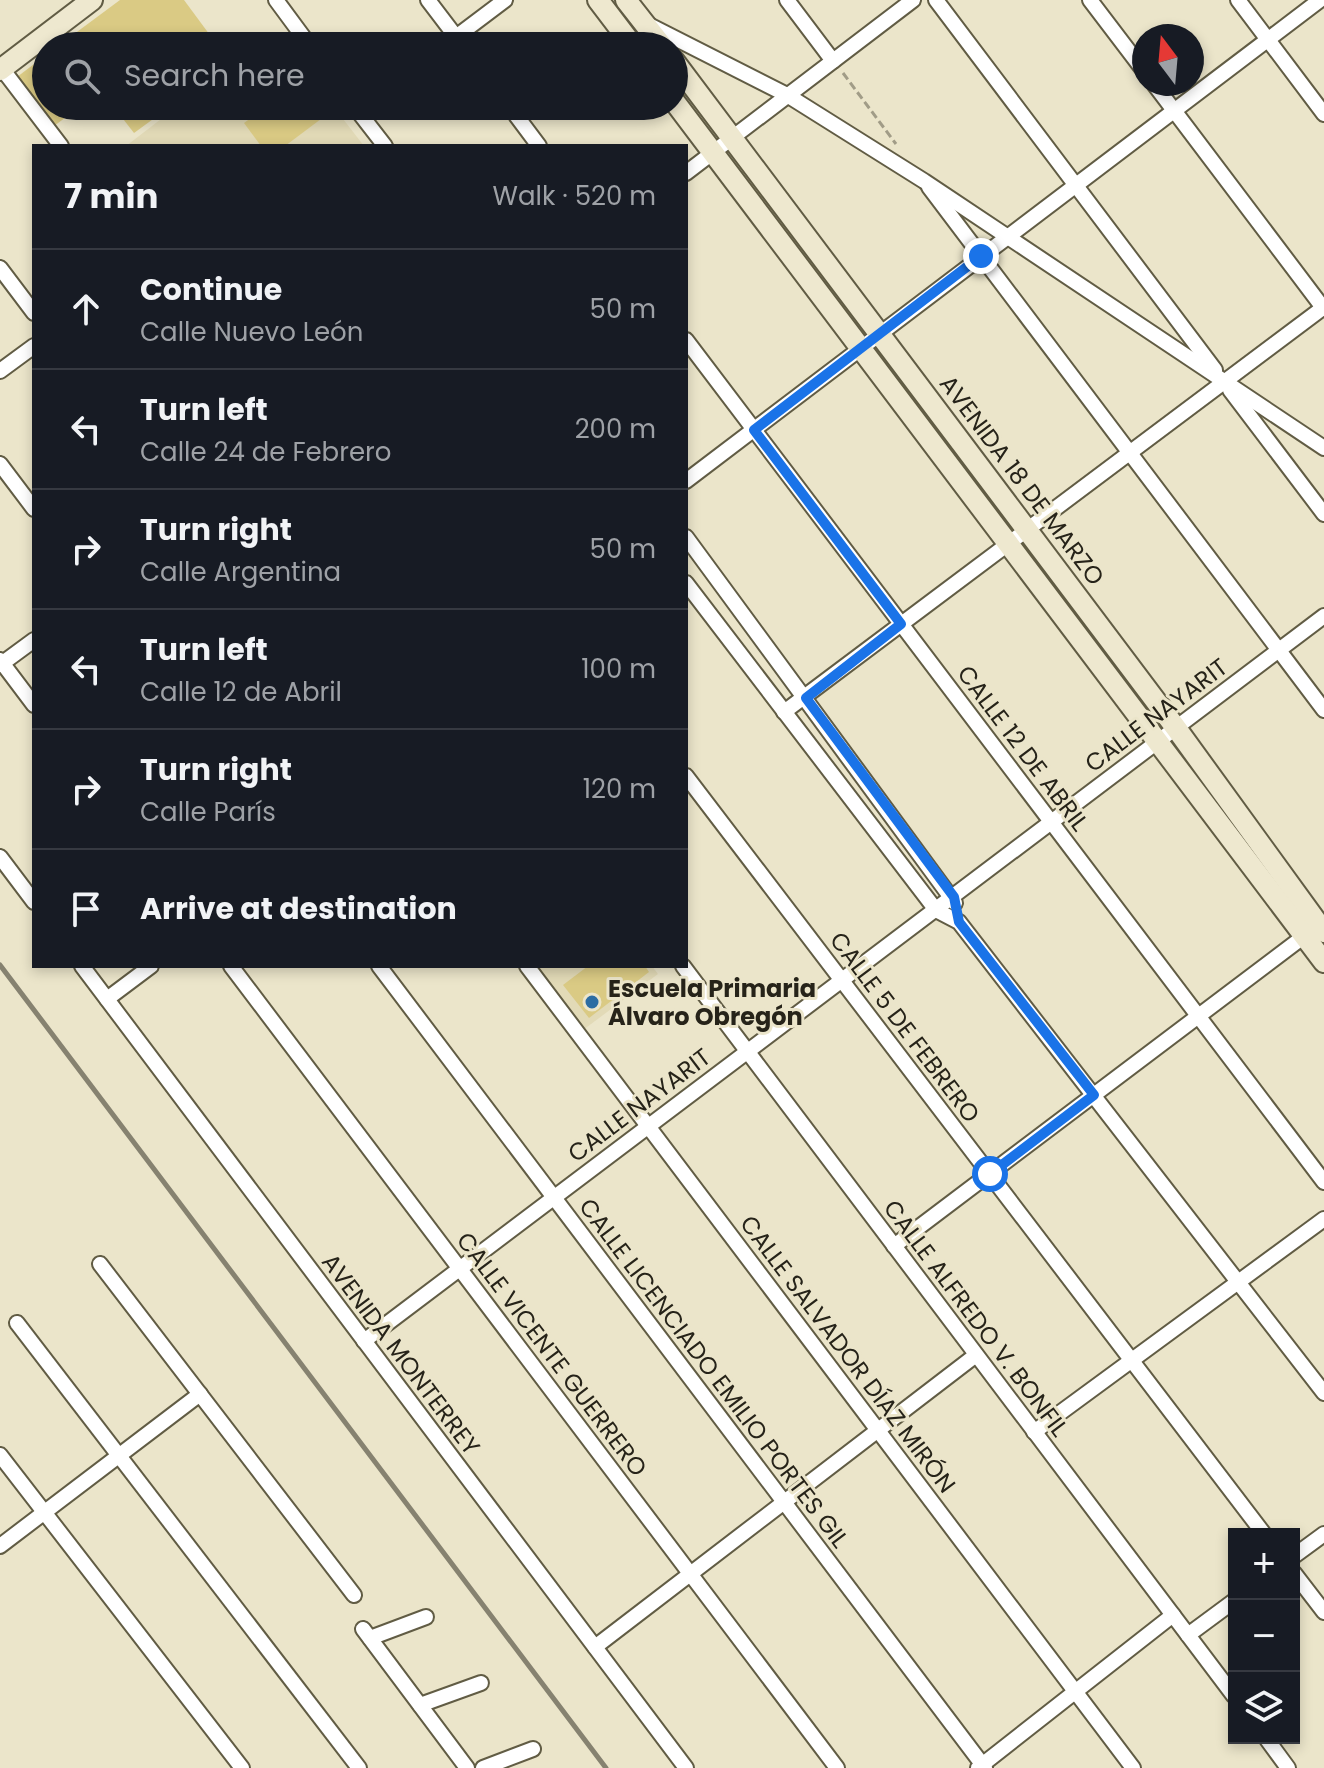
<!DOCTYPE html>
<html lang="en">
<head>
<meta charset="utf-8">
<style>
	:root { --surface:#171b24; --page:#20242c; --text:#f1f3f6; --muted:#9ea1a6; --line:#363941 }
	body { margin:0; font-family:Poppins,sans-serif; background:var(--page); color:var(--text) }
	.controls { position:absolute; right:24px; bottom:24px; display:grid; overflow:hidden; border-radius:0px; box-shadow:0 4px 12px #0003 }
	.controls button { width:72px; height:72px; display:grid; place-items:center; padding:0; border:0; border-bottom:2px solid var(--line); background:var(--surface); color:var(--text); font:40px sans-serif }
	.compass { position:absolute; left:1132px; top:24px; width:72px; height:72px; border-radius:50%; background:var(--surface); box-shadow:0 4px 12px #0003; rotate:344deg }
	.stop { position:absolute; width:24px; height:24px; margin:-18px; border:6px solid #1a73e8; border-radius:50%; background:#fff }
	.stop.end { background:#1a73e8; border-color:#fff; box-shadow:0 2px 8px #0008 }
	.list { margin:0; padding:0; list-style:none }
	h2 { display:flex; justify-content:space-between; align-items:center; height:104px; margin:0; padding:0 32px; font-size:34px }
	h2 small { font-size:26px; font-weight:400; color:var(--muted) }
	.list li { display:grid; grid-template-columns:52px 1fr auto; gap:24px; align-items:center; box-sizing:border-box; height:120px; padding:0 32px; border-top:2px solid var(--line) }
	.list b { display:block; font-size:30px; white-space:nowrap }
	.list p { margin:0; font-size:26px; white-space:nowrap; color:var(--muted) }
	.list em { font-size:26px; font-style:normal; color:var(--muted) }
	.icon { flex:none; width:44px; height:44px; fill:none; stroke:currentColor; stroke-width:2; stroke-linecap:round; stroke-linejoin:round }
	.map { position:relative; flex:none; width:1324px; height:1768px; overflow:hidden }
	.search { position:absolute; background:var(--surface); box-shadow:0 4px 12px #0003; left:32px; top:32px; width:656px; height:88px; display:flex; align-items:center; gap:20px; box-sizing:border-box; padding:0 28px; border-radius:44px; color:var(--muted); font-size:30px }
	.panel { position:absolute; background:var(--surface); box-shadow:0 4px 12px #0003; left:32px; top:144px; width:656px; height:824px; border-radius:0px }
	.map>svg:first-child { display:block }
	.built { fill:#e2dab7 }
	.green { fill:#daca84 }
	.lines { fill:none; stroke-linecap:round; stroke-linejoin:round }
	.street-casing { stroke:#615c44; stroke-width:18 }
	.secondary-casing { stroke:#615c44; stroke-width:24 }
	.path { stroke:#a19c87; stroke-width:3; stroke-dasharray:8 4; stroke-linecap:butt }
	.street { stroke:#fff; stroke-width:14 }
	.secondary { stroke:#eee8cf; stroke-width:20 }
	.rail { stroke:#868270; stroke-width:5 }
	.route { stroke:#1a73e8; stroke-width:10 }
	.poi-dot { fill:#2c6da3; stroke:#ebe5ca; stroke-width:3 }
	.labels { text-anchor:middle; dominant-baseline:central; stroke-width:6; stroke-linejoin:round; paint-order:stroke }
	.street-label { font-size:24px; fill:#262319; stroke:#ebe5ca }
	.poi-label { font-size:24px; font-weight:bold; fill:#262319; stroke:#ebe5ca; text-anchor:start }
</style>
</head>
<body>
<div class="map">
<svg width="1324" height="1768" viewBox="0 0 1324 1768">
	<rect width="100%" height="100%" fill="#ebe5ca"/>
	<g class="built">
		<polygon points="178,106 333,106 364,146 126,146"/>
		<polygon points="535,966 652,966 658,974 583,1030"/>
	</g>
	<g class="green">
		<polygon points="120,0 184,0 218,46 58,46"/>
		<polygon points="46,55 46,106 81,106 54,126 17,77"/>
		<polygon points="113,106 171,106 134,133"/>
		<polygon points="267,106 330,106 333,110 285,146 261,146 244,123"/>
		<polygon points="588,966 645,966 649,972 589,1018 563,985"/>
	</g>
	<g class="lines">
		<g class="street-casing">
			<g id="street">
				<polyline points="276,0 310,46"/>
				<polyline points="428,0 463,46"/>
				<polyline points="787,0 833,61"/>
				<polyline points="936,0 1215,370"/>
				<polyline points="1090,0 1144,71"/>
				<polyline points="1238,0 1324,114"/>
				<polyline points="647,24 787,95 924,181 1324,448"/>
				<polyline points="444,46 505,0"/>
				<polyline points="0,66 61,146"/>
				<polyline points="1154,84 1324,309"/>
				<polyline points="354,106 385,146"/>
				<polyline points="509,106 539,146"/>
				<polyline points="686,173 913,0"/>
				<polyline points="929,187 1324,710"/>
				<polyline points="0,268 34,313"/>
				<polyline points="686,340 1324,1182"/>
				<polyline points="0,371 34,346"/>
				<polyline points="1230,390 1324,514"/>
				<polyline points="0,464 34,509"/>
				<polyline points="686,481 1320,0"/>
				<polyline points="686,537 955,903"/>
				<polyline points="686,583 936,910 959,922 1324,1393"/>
				<polyline points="0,660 34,705"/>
				<polyline points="0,665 34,640"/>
				<polyline points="784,712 1324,307"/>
				<polyline points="686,776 1264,1534"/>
				<polyline points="0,857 34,902"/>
				<polyline points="82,966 686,1768"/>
				<polyline points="231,966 837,1768"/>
				<polyline points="379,966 985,1768"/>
				<polyline points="527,966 1133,1768"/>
				<polyline points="683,966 1234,1696"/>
				<polyline points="107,999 151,966"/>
				<polyline points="894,1246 1311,931"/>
				<polyline points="100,1264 354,1595"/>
				<polyline points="17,1323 359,1768"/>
				<polyline points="364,1341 1324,616"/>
				<polyline points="1034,1432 1324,1219"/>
				<polyline points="0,1455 242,1768"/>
				<polyline points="0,1546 200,1394"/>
				<polyline points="1294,1556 1324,1534"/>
				<polyline points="1294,1573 1324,1612"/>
				<polyline points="363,1629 467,1768"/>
				<polyline points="1188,1635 1234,1601"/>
				<polyline points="370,1638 426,1617"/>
				<polyline points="595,1647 976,1355"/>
				<polyline points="420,1705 481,1683"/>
				<polyline points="1266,1738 1288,1768"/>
				<polyline points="483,1768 533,1749"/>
				<polyline points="978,1768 1173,1615"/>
			</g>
		</g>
		<g class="secondary-casing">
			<g id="secondary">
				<polyline points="598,0 633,46"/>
				<polyline points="626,0 662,46"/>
				<polyline points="674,61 1176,728 1324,932"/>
				<polyline points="0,70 92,0"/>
				<polyline points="674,101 1324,962"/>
			</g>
		</g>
		<polyline class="path" points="843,73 896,144"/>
		<use href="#street" class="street"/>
		<use href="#secondary" class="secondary"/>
		<polyline class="rail" points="0,965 606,1768"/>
	</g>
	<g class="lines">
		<polyline class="route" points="981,256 754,430 901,624 806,698 954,897 959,922 1094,1095 990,1174"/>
	</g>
	<circle class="poi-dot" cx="592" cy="1002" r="8"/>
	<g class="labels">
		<g class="street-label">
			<text transform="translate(1022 480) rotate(53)">AVENIDA 18 DE MARZO</text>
			<text transform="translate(1156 715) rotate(-37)">CALLE NAYARIT</text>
			<text transform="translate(1023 748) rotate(53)">CALLE 12 DE ABRIL</text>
			<text transform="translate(905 1027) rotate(53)">CALLE 5 DE FEBRERO</text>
			<text transform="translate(639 1105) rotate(-37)">CALLE NAYARIT</text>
			<text transform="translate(976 1318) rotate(53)">CALLE ALFREDO V. BONFIL</text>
			<text transform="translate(401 1354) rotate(53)">AVENIDA MONTERREY</text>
			<text transform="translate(552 1354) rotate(53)">CALLE VICENTE GUERRERO</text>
			<text transform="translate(848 1354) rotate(53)">CALLE SALVADOR DÍAZ MIRÓN</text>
			<text transform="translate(714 1373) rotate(53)">CALLE LICENCIADO EMILIO PORTES GIL</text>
		</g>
		<g class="poi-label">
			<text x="608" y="988">Escuela Primaria<tspan x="608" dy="28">Álvaro Obregón</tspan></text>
		</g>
	</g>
</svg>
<div class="controls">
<button>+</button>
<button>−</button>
<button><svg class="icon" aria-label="layers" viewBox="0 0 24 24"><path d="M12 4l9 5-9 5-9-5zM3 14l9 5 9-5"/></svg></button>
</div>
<svg class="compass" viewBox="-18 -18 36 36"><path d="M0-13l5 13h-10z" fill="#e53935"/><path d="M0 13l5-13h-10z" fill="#9ea1a6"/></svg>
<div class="stop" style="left:990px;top:1174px"></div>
<div class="stop end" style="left:981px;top:256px"></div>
<div class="search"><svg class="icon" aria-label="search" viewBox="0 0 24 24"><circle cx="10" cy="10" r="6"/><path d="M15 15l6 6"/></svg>Search here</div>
<section class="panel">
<h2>7 min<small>Walk · 520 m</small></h2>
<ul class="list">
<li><svg class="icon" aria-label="ahead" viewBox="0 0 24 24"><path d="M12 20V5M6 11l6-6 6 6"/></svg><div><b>Continue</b><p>Calle Nuevo León</p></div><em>50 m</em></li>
<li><svg class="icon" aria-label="left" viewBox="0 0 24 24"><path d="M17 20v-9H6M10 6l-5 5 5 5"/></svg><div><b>Turn left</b><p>Calle 24 de Febrero</p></div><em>200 m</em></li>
<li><svg class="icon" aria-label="right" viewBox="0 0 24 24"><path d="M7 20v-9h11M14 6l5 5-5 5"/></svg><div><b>Turn right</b><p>Calle Argentina</p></div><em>50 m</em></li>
<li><svg class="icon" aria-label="left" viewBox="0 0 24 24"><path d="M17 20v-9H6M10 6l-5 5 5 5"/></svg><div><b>Turn left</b><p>Calle 12 de Abril</p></div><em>100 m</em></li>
<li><svg class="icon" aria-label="right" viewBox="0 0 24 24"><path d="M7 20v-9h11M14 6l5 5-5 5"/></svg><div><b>Turn right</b><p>Calle París</p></div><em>120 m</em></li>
<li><svg class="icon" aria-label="arrive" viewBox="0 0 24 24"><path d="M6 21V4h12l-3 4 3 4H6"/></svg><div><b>Arrive at destination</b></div></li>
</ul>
</section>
</div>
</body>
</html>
